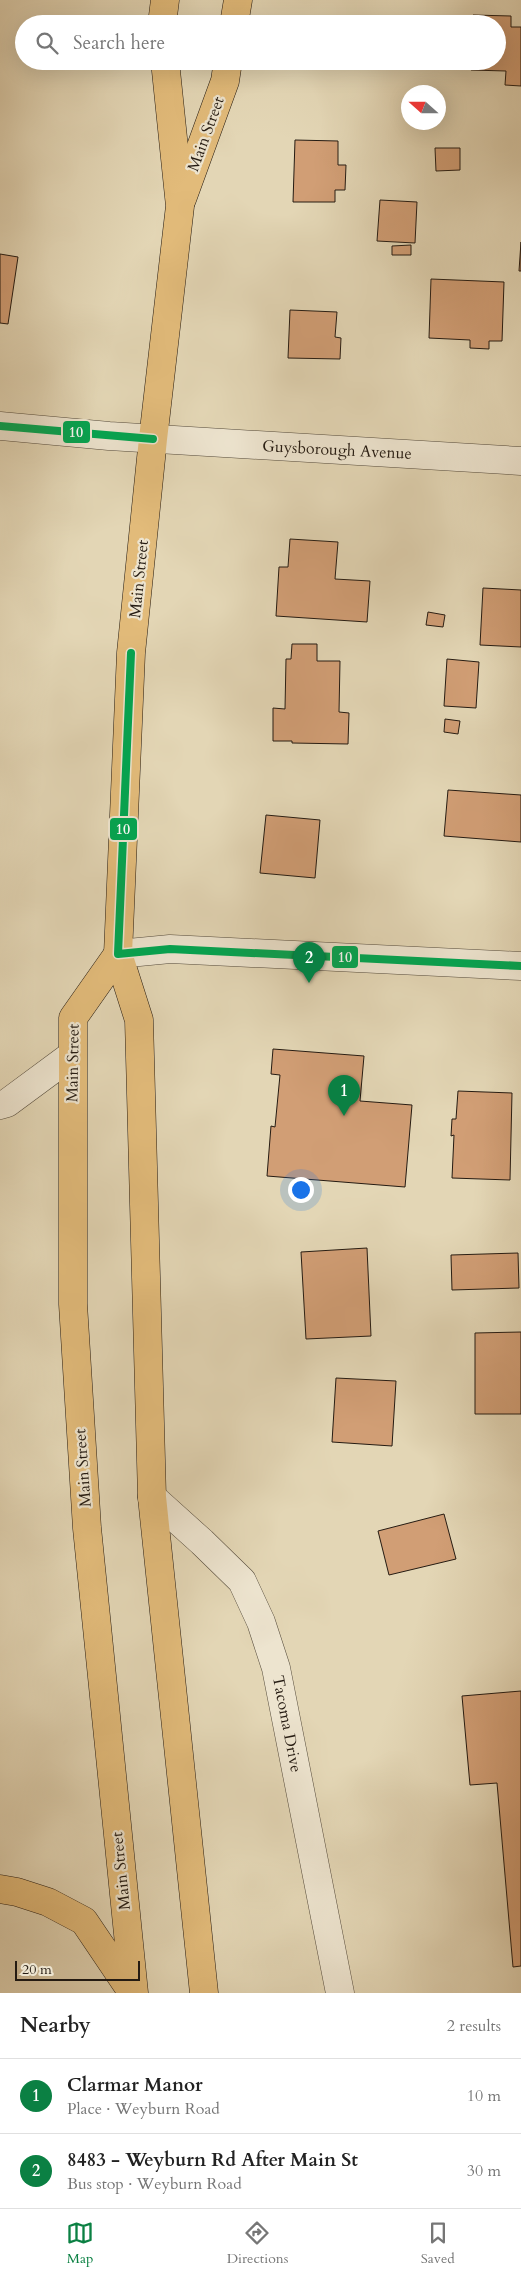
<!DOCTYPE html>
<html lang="en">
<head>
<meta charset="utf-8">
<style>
	:root { --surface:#fff; --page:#f6f6f6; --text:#222; --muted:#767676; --line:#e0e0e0; --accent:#0b8043 }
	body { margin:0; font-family:Cardo,serif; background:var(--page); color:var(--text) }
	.compass { position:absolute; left:401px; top:85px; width:45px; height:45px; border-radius:50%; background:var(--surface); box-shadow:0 5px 20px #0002; rotate:291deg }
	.scale { position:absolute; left:15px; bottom:12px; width:125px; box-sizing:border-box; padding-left:5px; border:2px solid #251b12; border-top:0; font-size:14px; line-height:18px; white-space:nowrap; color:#251b12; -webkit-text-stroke:4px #ede4cf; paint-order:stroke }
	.you { position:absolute; left:300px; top:1189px; width:18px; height:18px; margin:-12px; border:4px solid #fff; border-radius:50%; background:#1a73e8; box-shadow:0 0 0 8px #1a73e833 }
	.badge { display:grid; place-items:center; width:32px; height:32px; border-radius:50%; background:var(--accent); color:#fff; font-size:16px; font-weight:700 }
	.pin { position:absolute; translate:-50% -41px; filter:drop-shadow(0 1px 2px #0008) }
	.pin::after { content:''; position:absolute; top:26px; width:18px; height:15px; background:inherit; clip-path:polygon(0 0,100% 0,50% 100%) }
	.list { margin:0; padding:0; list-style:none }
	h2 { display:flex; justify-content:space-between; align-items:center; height:65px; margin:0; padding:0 20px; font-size:21px }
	h2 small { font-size:16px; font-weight:400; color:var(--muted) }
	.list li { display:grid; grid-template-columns:32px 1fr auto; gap:15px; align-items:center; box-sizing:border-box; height:75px; padding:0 20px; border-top:1px solid var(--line) }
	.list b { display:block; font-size:19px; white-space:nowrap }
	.list p { margin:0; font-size:16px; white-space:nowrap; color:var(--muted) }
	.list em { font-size:16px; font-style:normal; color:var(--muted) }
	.icon { flex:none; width:28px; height:28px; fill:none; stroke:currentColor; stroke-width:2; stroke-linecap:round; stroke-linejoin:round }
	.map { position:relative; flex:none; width:521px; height:1993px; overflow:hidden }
	.search { position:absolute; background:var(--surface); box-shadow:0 5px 20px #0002; left:15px; right:15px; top:15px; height:55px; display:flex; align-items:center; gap:12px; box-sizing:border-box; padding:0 18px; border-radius:28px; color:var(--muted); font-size:19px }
	.sheet { height:215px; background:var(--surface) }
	nav { display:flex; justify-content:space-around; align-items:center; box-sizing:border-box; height:70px; border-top:1px solid var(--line); background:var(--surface); font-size:14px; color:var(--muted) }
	nav a { display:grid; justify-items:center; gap:2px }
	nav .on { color:var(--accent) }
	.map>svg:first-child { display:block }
	.building { fill:#d19e75; stroke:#251b12 }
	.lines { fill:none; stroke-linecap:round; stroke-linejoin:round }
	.minor-casing { stroke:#544a3b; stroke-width:29 }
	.primary-casing { stroke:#251b12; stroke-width:29 }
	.minor { stroke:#ede4cf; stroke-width:28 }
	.primary { stroke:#e2bb7a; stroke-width:28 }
	.bus-1-casing { stroke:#ede4cf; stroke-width:11 }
	.bus-1 { stroke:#00a651; stroke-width:8 }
	.labels { text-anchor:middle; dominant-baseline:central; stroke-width:4.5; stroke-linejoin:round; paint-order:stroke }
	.street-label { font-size:16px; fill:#251b12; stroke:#ede4cf }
	.line-badge { stroke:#ede4cf; stroke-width:2 }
	.badge-label { font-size:14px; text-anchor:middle; font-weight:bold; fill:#fff }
</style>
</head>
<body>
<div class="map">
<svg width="521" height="1993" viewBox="0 0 521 1993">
	<rect width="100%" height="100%" fill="#e3d6b5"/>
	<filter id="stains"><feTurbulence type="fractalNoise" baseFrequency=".004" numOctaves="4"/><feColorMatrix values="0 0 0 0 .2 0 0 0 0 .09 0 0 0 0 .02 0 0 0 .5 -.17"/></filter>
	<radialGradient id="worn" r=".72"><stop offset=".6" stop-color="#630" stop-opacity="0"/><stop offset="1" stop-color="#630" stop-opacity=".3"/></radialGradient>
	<g class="building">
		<polygon points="473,15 511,16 511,27 521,27 521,86 505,85 506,71 471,70 472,61 497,61 497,24 473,24"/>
		<polygon points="295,140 338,141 338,165 346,165 345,190 335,190 335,202 293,202"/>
		<polygon points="435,148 460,148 460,170 436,171"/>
		<polygon points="380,200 417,202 415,243 377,241"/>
		<polygon points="521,242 521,271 519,271"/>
		<polygon points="411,245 411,255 392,255 392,246"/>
		<polygon points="0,254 18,257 8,324 0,323"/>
		<polygon points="431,279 504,282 502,341 489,341 489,349 470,348 470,340 429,338"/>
		<polygon points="290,310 337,312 335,337 341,338 340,359 288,358"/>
		<polygon points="290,539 338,542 335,579 370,581 367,622 276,616 279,567 288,567"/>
		<polygon points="483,588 521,590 521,647 480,645"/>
		<polygon points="428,612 445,615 443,627 426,625"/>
		<polygon points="292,644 317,644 317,661 340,661 339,712 349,713 348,744 292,743 292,741 273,741 273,708 285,709 286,659 291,659"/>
		<polygon points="447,659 479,662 476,708 444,706"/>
		<polygon points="445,719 460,721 458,734 444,732"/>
		<polygon points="448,790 521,795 521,842 444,836"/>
		<polygon points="266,815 320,820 315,878 260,873"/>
		<polygon points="273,1049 364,1056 360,1101 412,1105 405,1187 267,1176 271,1126 275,1127 280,1075 271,1074"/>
		<polygon points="458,1091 512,1093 510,1180 452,1178 454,1135 451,1136 452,1119 456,1119"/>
		<polygon points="367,1248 371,1336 306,1339 301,1252"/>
		<polygon points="518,1253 519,1288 452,1290 451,1255"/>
		<polygon points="521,1332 521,1414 475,1414 475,1333"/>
		<polygon points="336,1378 396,1381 392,1446 332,1442"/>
		<polygon points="444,1514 456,1559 389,1575 378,1531"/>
		<polygon points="521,1691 521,1966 513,1967 497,1783 470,1785 462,1696"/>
	</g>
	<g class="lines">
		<g class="minor-casing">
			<g id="minor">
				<polyline points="0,426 109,436 521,461"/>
				<polyline points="118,954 170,949 521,966"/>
				<polyline points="0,1105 7,1103 72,1055"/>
				<polyline points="152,1497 202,1542 242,1581 261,1622 276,1668 340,1993"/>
			</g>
		</g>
		<g class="primary-casing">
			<g id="primary">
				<polyline points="162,24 165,0"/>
				<polyline points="234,24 238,0"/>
				<polyline points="165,61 180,206 153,439 131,653 118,954 139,1020 152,1497 204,1993"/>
				<polyline points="182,199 225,81 228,61"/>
				<polyline points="118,954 73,1018 73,1304 87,1528 134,1993"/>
				<polyline points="0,1889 17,1892 48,1902 84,1921 132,1992"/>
			</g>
		</g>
		<use href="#minor" class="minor"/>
		<use href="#primary" class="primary"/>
		<g class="bus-1-casing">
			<g id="bus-1">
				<polyline points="0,426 153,439"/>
				<polyline points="131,653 118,954 170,949 521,966"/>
			</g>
		</g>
		<use href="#bus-1" class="bus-1"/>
	</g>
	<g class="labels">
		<g class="street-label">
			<text transform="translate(206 134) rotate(-70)">Main Street</text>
			<text transform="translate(337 450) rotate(3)">Guysborough Avenue</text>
			<text transform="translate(139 579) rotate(-84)">Main Street</text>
			<text transform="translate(73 1063) rotate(-89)">Main Street</text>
			<text transform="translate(83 1468) rotate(-94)">Main Street</text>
			<text transform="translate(287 1724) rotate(79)">Tacoma Drive</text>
			<text transform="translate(121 1871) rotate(-96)">Main Street</text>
		</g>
	</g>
	<g class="line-badge">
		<rect x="62" y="420" width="29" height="24" rx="5" fill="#00a651"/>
		<rect x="109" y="817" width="29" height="24" rx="5" fill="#00a651"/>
		<rect x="331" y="945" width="28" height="24" rx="5" fill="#00a651"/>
	</g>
	<g class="badge-label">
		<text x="76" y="437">10</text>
		<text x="123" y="834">10</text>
		<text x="345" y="962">10</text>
	</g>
	<rect width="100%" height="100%" filter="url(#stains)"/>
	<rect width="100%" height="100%" fill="url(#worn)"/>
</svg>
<svg class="compass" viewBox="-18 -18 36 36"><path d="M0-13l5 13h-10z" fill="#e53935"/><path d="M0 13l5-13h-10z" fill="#767676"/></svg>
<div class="scale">20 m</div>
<div class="you"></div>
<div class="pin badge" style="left:344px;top:1116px">1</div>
<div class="pin badge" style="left:309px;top:983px">2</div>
<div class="search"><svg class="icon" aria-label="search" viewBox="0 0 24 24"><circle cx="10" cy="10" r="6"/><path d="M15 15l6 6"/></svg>Search here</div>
</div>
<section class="sheet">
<h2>Nearby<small>2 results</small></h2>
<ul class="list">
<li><span class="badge">1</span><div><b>Clarmar Manor</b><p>Place · Weyburn Road</p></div><em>10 m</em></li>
<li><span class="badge">2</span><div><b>8483 - Weyburn Rd After Main St</b><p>Bus stop · Weyburn Road</p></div><em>30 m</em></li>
</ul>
</section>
<nav>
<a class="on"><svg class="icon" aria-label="map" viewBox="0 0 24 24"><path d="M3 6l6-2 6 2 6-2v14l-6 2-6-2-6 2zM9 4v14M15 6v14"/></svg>Map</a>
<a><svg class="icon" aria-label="directions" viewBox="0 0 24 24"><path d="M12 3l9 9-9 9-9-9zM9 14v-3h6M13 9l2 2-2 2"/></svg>Directions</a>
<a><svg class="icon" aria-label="saved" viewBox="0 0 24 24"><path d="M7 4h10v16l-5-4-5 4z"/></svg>Saved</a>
</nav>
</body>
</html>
